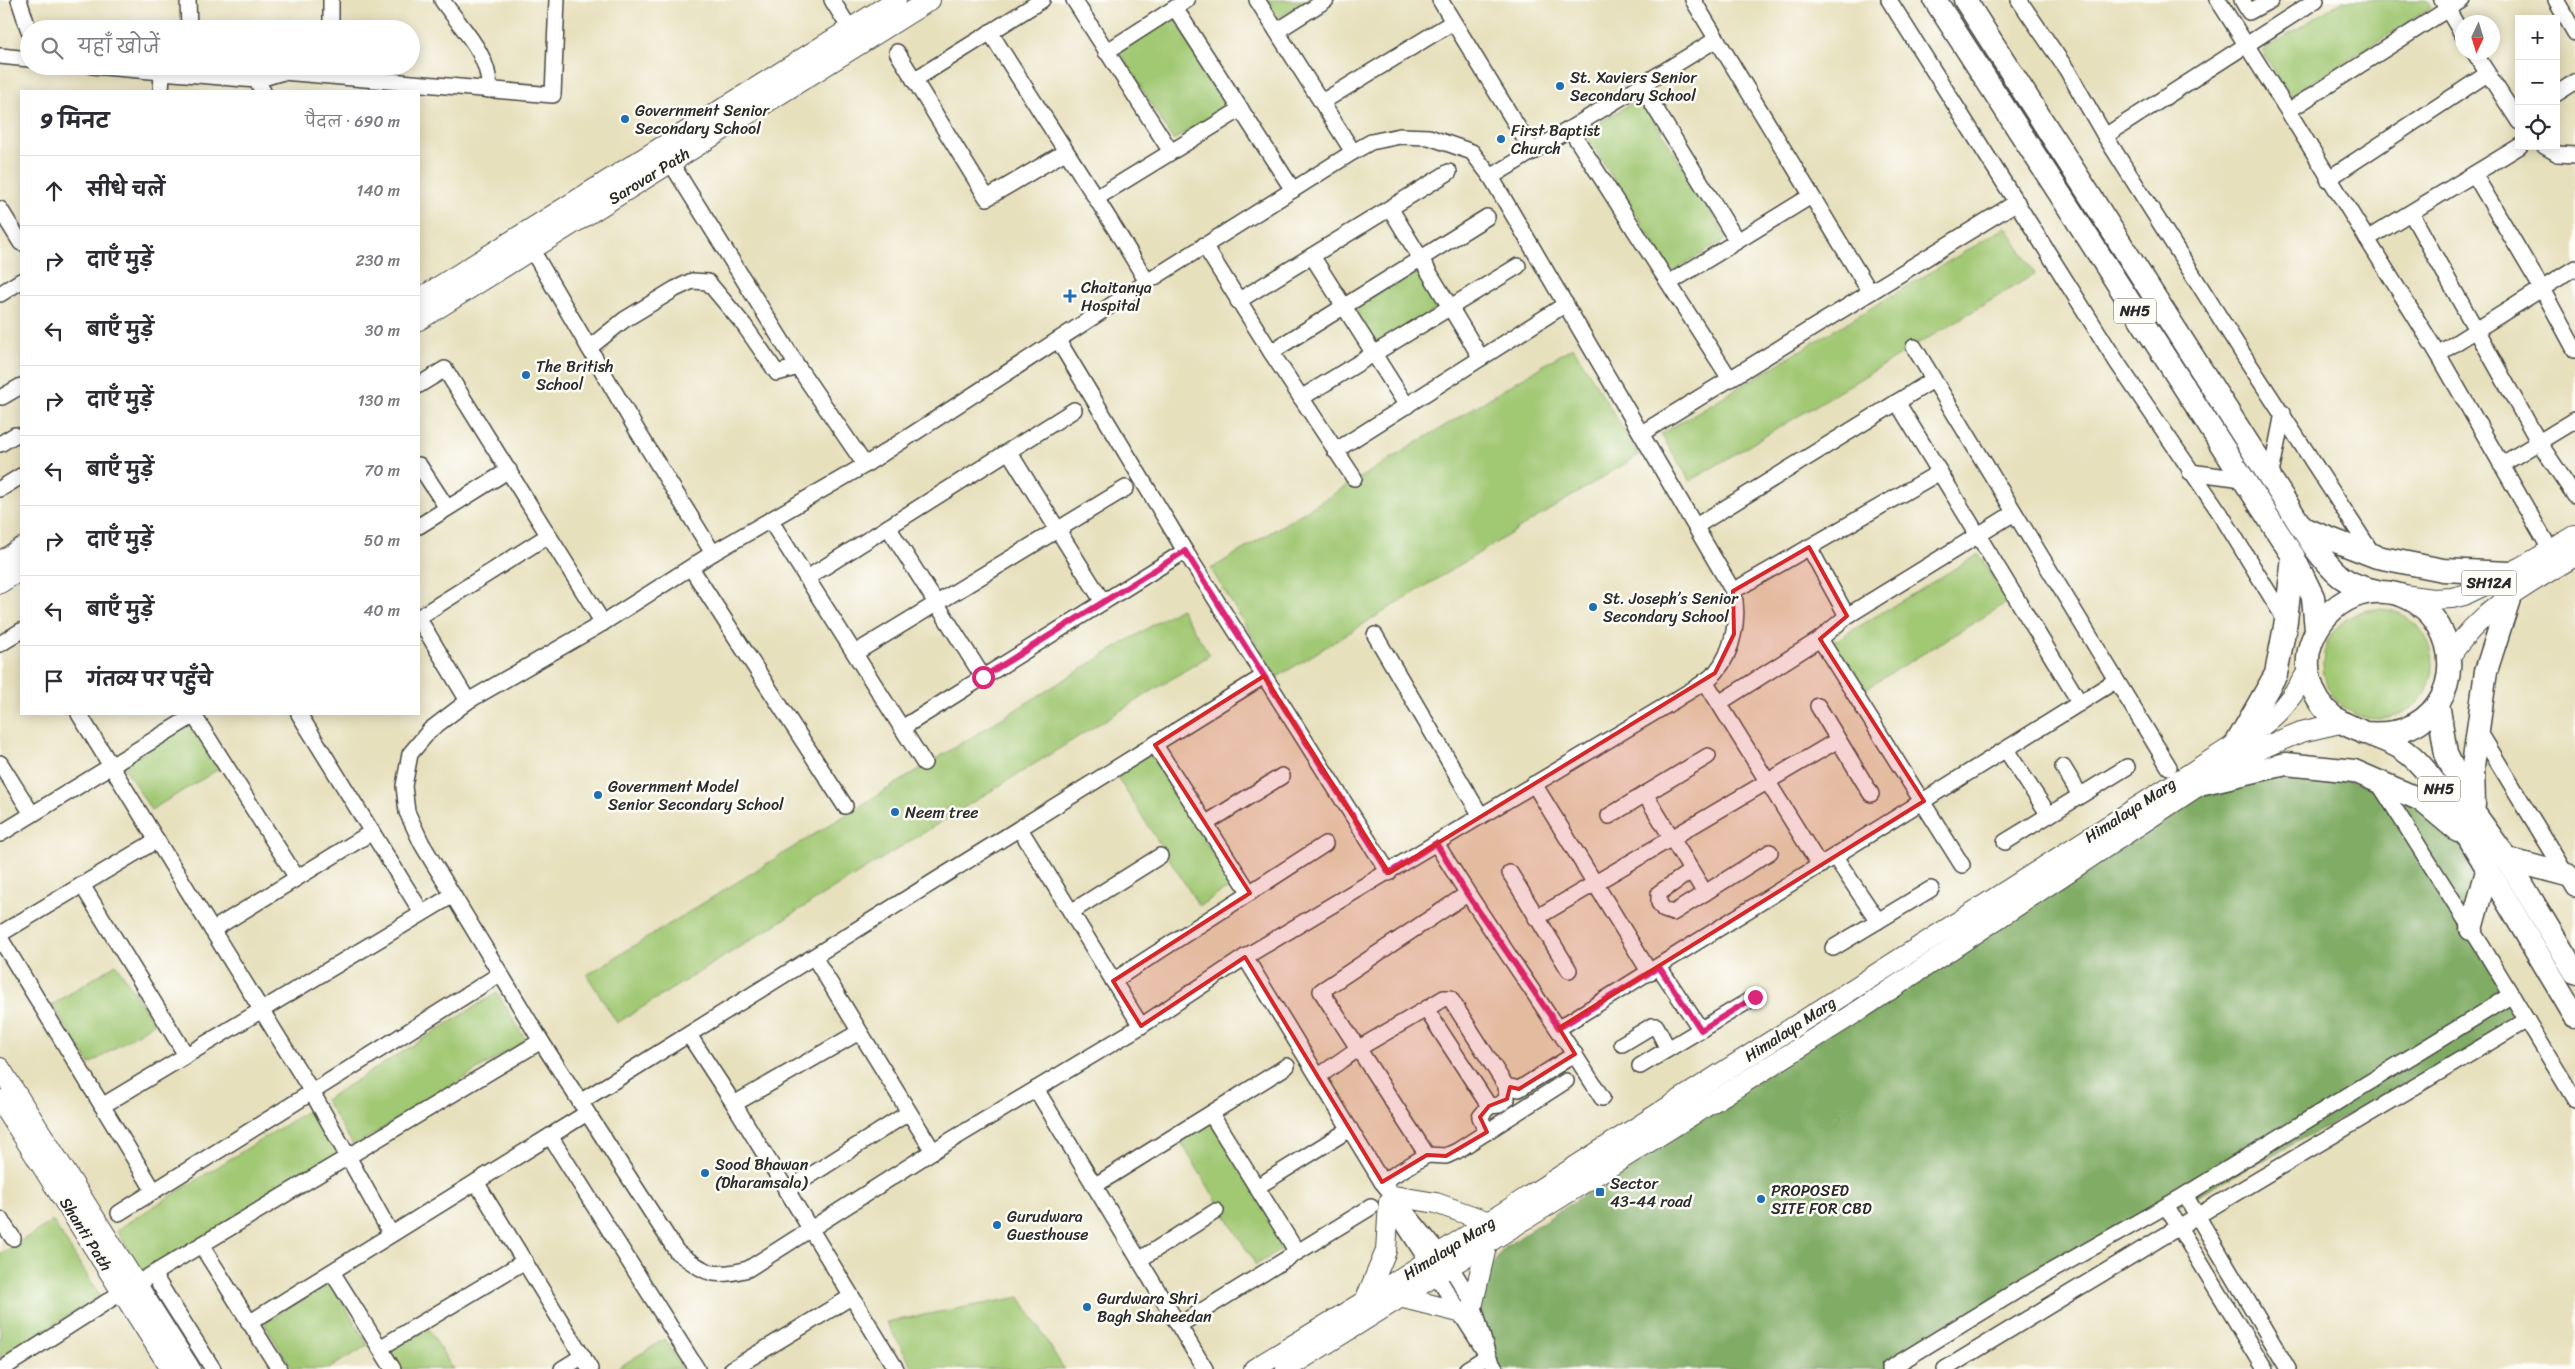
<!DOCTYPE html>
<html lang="hi">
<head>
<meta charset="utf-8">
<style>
	:root { --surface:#fff; --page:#f7f7f7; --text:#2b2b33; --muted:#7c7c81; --line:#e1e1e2 }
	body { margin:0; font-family:Sriracha,"Playpen Sans Deva",sans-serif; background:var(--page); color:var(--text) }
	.controls { position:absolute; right:15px; top:15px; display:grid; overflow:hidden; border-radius:0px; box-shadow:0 2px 12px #0003 }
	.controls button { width:45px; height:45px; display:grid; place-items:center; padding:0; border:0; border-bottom:1px solid var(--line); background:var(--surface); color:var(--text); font:25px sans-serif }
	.compass { position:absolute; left:2455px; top:15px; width:45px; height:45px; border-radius:50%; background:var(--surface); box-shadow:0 2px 12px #0003; rotate:184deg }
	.stop { position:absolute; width:15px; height:15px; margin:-11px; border:4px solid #db2777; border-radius:50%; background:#fff }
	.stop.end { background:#db2777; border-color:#fff; box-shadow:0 1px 5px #0008 }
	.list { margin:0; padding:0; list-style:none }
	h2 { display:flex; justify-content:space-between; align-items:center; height:65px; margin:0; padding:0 20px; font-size:21px }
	h2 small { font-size:16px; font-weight:400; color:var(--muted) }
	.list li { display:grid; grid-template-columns:32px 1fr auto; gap:15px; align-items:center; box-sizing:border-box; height:70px; padding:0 20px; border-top:1px solid var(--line) }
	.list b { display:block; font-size:19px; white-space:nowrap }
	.list em { font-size:16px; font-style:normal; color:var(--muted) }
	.icon { flex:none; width:28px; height:28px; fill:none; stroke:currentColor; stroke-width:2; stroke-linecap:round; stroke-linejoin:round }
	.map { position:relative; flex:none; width:2575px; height:1369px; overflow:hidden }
	.search { position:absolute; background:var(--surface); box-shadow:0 2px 12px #0003; left:20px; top:20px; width:400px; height:55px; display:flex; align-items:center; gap:12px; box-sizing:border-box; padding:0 18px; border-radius:28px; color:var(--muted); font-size:19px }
	.panel { position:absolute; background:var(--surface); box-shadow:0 2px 12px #0003; left:20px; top:90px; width:400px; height:625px; border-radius:0px }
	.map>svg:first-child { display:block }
	.green { fill:#a1c873; stroke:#667a4f }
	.forest { fill:#80ac65; stroke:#566c48 }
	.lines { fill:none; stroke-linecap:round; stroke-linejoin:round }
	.minor-casing { stroke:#474641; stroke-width:18 }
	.major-casing { stroke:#474641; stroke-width:22 }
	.highway-casing { stroke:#474641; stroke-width:25 }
	.minor { stroke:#fff; stroke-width:15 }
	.major { stroke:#fff; stroke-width:20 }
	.highway { stroke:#fff; stroke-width:22 }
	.route { stroke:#db2777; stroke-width:6 }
	.marked { fill:#d62828; fill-opacity:0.2; stroke:#d62828; stroke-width:4; stroke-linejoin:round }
	.poi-dot { fill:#1f6fb2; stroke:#fdfcf7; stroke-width:2 }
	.labels { text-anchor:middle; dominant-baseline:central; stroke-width:5; stroke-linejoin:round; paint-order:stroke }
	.shield { fill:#fdfcf7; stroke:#6a6a68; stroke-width:1 }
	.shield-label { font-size:15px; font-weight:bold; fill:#2b2b2b }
	.poi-label { font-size:16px; fill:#2b2b2b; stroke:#fdfcf7; text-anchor:start }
	.street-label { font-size:16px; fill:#2b2b2b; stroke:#fdfcf7 }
</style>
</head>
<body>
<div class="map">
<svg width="2575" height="1369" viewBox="0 0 2575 1369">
	<rect width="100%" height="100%" fill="#fdfcf7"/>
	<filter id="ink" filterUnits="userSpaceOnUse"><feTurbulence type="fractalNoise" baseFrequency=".02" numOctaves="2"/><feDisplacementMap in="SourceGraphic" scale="10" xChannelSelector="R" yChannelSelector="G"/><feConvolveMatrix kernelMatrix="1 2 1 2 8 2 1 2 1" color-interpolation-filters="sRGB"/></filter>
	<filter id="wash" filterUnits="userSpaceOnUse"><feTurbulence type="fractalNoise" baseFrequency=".0096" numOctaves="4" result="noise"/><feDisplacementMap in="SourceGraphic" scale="20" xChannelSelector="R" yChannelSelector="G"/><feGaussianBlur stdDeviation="1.12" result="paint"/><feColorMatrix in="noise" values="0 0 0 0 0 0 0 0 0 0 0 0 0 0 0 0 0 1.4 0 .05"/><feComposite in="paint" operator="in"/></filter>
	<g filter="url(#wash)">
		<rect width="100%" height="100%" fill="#e7e0bd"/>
		<g class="green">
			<polygon points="1265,0 1307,0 1277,19"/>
			<polygon points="2344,0 2426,0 2431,8 2290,96 2262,51"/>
			<polygon points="1173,15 1228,106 1173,140 1118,49"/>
			<polygon points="1640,98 1727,238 1672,272 1584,132"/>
			<polygon points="2006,227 2035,274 1690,481 1661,434"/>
			<polygon points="1420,267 1443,305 1374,346 1352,309"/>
			<polygon points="1573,347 1639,455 1277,677 1211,569"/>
			<polygon points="1979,554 2008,602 1857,694 1828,645"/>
			<polygon points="1180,608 1210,655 617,1023 587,975"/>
			<circle cx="2378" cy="664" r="55"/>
			<polygon points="191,724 219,769 151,810 123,765"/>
			<polygon points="1150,754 1233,885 1199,906 1116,775"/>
			<polygon points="116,964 154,1023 90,1064 52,1005"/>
			<polygon points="497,993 526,1040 354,1146 325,1100"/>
			<polygon points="312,1108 340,1152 144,1274 116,1230"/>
			<polygon points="1210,1120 1287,1246 1256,1265 1179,1139"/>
			<polygon points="53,1221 100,1296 0,1358 0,1254"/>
			<polygon points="331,1283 368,1345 328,1369 292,1369 264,1323"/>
			<polygon points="1020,1297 1064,1369 914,1369 886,1322"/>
			<polygon points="428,1328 453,1369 401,1369 390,1351"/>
			<polygon points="665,1339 683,1369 616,1369"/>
		</g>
		<polygon class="forest" points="2286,764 2421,800 2482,862 2482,946 2527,1020 2018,1290 1889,1369 1496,1369 1462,1309 1504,1248 2199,784"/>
	</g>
	<g filter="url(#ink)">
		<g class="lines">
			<g class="minor-casing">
				<g id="minor">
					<polyline points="19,0 29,31"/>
					<polyline points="188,0 189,29"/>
					<path d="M442,0C460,27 491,55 489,90"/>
					<polyline points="832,0 855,37"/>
					<polyline points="1074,0 1171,152"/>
					<polyline points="1257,0 1353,152"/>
					<polyline points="1440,0 1533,152"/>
					<polyline points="1693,0 1870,292"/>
					<polyline points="1889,0 2118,364 2220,513 2286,621"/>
					<polyline points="2019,0 2067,70 2105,136 2248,362 2374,556"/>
					<polyline points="2218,0 2288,111 2462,0"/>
					<polyline points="2242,0 2249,12 2271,0"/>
					<polyline points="2442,0 2462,34"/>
					<polyline points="2556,0 2575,33"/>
					<polyline points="1175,8 1293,190"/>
					<polyline points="331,29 331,0"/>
					<polyline points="1277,31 1326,0"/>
					<path d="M990,32C1042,116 1098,197 1147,282"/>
					<polyline points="897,52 987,198 1065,152"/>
					<polyline points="1106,52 1187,0"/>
					<polyline points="2474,52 2519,122"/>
					<polyline points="0,56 29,59"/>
					<polyline points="92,66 256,80 263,91"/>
					<polyline points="256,80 283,72 553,95 557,0"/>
					<polyline points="914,80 1042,0"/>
					<polyline points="1641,85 1737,241"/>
					<polyline points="161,91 162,74"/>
					<polyline points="2556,94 2575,82"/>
					<polyline points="1322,102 1453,22"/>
					<polyline points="2288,111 2438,354 2551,551"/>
					<polyline points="1570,129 1730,379"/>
					<path d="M1400,136L1429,137L1472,152L1491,177L1733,591C1740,617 1733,652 1716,672C1706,683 1689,691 1677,699L1245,957L1141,1026L933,1151L748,1269C711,1279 707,1273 677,1252L541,1041L422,844L407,812L404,786L410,754L430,730L468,701L603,623L713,553L865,465L1147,282L1353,152L1371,142Z"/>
					<polyline points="2105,136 2316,0"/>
					<polyline points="2544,146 2558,154 2575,155"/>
					<polyline points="666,155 798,367 865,465"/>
					<polyline points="2474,174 2542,289 2575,350"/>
					<polyline points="1491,177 1717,39"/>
					<polyline points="2328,179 2487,74"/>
					<polyline points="1098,197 1241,109"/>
					<polyline points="1390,208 1481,358"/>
					<polyline points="0,209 21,243"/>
					<polyline points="2411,213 2538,441 2575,496"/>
					<polyline points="2367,239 2520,146"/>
					<polyline points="1204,245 1271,352 1354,478"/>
					<polyline points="532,250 638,432 713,553"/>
					<polyline points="1312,256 1407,406"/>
					<polyline points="1669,283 1811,196"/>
					<polyline points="0,294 21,281"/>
					<polyline points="1238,301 1449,172"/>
					<polyline points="1058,340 1185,551 1389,873"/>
					<polyline points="1914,347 2169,767"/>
					<polyline points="589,348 624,320 675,289 692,281 708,282 744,325 777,373 798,367"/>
					<polyline points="1271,352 1487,217"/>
					<polyline points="2438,354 2575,268"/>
					<polyline points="419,385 445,369 603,623"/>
					<polyline points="2,397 21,386"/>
					<polyline points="1301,398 1518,266"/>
					<polyline points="1897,402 2080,703"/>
					<polyline points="1642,433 2017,202"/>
					<polyline points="0,444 15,435"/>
					<polyline points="1335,451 1566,304"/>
					<polyline points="1009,452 1103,602"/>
					<polyline points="419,465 447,508"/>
					<polyline points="2501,465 2575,420"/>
					<polyline points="2190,472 2243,479"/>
					<polyline points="2270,479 2283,413"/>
					<polyline points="0,489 21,476"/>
					<polyline points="770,520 924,763"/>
					<polyline points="419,526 509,470"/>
					<polyline points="1696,526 1933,380"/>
					<polyline points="888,527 983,677"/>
					<polyline points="1809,547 1847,616"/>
					<polyline points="691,568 845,806"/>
					<polyline points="807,578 1074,410"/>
					<polyline points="1733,591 1940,472"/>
					<polyline points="419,617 549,535"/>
					<polyline points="419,619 468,701"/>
					<polyline points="1375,635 1481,816"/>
					<polyline points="1820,639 1847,616 2014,513"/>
					<polyline points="0,644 21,631"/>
					<polyline points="855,653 1126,488"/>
					<polyline points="1705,681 1820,866"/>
					<polyline points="1719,703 1820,639 1962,865"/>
					<polyline points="1818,706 1871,794"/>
					<polyline points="79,714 312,1092 391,1234"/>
					<polyline points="193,714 297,878"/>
					<polyline points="299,714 422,913"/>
					<polyline points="902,728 1185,551"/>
					<polyline points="2477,728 2575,889"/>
					<polyline points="1155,745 1250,893"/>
					<polyline points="2006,750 2049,815"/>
					<polyline points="0,763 32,814"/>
					<polyline points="2063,767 2080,795"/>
					<polyline points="2378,782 2482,946 2575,1100"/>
					<polyline points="1534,784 1650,973"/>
					<polyline points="1645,794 1705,893"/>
					<polyline points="1609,816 1708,756"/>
					<polyline points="1205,824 1282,776"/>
					<polyline points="1020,829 1141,1026"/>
					<polyline points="0,834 196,714"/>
					<polyline points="2005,842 2127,767"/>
					<path d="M1436,843C1489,930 1549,1012 1602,1098"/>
					<polyline points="1835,857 1878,921"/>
					<polyline points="1691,871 1659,893 1659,903 1664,910 1673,913 1770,852"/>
					<polyline points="1510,873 1569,970"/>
					<polyline points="82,885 186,1055"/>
					<polyline points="1071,912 1160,856"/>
					<polyline points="1536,918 1838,740"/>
					<polyline points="212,930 372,832"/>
					<polyline points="0,934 157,840"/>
					<polyline points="0,938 154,1191"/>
					<polyline points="1833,948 1931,889"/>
					<polyline points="814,957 933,1151"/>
					<polyline points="1245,957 1382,1182 1450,1266 1473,1303 1488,1356"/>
					<polyline points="1659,967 1701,1030"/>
					<polyline points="1113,981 1325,844"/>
					<polyline points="1559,1028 2115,681"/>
					<polyline points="689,1035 734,1104 896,1369"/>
					<polyline points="1622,1044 1652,1026 1656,1026 1668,1049"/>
					<polyline points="1640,1066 1755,997"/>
					<polyline points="1319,1076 1359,1048 1426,1009"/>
					<polyline points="1506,1086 1450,998 1444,998 1426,1009 1489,1106 1499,1105 1507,1099 1506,1086 1519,1089 1575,1054"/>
					<polyline points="1036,1089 1205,1369"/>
					<polyline points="580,1102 1264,676"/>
					<polyline points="734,1104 859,1032"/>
					<polyline points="102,1106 453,895"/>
					<polyline points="1211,1114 1297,1252"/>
					<polyline points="1487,1132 1480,1117 1489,1106"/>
					<polyline points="550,1136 697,1369"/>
					<polyline points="1427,1155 1446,1156 1457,1151 1566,1081"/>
					<polyline points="476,1182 590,1369"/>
					<polyline points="1382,1182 1427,1155 1321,991 1467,894"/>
					<polyline points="1094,1186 1287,1066"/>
					<polyline points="1257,1187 1350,1129"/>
					<polyline points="786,1191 908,1113"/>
					<polyline points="2185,1195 2288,1369"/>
					<polyline points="1392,1206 1496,1369"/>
					<polyline points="2166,1206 2265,1369"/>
					<polyline points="119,1213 500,974"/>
					<polyline points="0,1219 13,1238"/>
					<polyline points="201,1245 279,1369"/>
					<polyline points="1139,1260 1216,1211"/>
					<polyline points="332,1272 393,1369"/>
					<polyline points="153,1274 213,1369"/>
					<polyline points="136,1284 541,1041"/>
					<polyline points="249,1323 587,1113"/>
					<polyline points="1179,1325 1371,1207"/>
					<polyline points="380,1348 525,1261"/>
					<polyline points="2,1369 122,1292"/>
					<polyline points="562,1369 583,1356"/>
					<polyline points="732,1369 851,1297"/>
					<polyline points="1467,1369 1488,1356"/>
					<polyline points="1889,1369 2018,1290 2185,1195 2512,995"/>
					<polyline points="1945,1369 2197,1216 2527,1020"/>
				</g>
			</g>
			<g class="major-casing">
				<g id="major">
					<polyline points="419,299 896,0"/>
					<polyline points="419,320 930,0"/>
					<polyline points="0,562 21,548"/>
					<polyline points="0,583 21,570"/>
					<polyline points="2403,595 2432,599 2452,598 2464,595 2522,567 2575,536"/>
					<path d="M2450,656C2482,608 2527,585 2575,556"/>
					<polyline points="0,1068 190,1369"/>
					<polyline points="0,1100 171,1369"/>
					<polyline points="1394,1196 1436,1203 1489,1222"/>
					<polyline points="1400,1297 1459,1312"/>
					<polyline points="1365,1301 1386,1251 1389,1202"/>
					<polyline points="1473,1303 1487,1243"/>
					<path d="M1254,1369L1365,1301L2236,744C2272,721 2286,708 2308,671"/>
					<polyline points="1286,1369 1855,1013 2245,755 2301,732 2340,723"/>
				</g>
			</g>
			<g class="highway-casing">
				<g id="highway">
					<polyline points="1935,0 2293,556 2313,597 2316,630"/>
					<path d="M1965,0L2315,548C2336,575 2343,584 2377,591"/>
					<polyline points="2302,528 2377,557 2443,570 2509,573"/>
					<polyline points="2438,703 2446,754 2475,814 2507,859 2575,972"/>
					<path d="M2364,733C2378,734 2392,734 2405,729C2464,707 2463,624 2408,598C2391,590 2370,590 2353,597C2332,606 2319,621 2311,643C2307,655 2307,668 2310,680C2323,729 2362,727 2399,747C2419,759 2430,776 2443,794L2575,1016"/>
					<polyline points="2236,744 2276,674 2286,621 2293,556"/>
					<polyline points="2199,784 2286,764 2354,771 2421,800 2458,831"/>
					<polyline points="2474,805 2473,766 2486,671 2510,596"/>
					<polyline points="2507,859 2567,875"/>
					<polyline points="2471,929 2487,871"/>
				</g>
			</g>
			<use href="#minor" class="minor"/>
			<use href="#major" class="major"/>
			<use href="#highway" class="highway"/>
		</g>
	</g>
	<g class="lines" filter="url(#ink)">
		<polyline class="route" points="983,677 1185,551 1389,873 1436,843 1467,894 1559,1028 1659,967 1701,1030 1755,997"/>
	</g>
	<path class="marked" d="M1809,547L1847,616L1820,639L1924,801L1559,1028L1575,1054L1519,1089L1510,1087L1507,1099L1489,1106L1480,1117L1487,1132L1446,1156L1427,1155L1382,1182L1245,957L1141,1026L1113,981L1250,893L1155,745L1264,676L1389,873L1715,673L1734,634L1733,591Z"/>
	<g class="poi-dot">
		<circle cx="1560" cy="86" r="5"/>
		<circle cx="625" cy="119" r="5"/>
		<circle cx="1501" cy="139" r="5"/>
		<path d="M1067.5 288.5h5v5h5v5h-5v5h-5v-5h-5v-5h5z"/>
		<circle cx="526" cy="375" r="5"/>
		<circle cx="1593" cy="607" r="5"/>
		<circle cx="598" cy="795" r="5"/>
		<circle cx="895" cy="812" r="5"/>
		<circle cx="705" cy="1173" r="5"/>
		<rect x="1595" y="1187" width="10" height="10" rx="2.5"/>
		<circle cx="1761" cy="1199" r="5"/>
		<circle cx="997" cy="1225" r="5"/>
		<circle cx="1087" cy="1307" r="5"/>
	</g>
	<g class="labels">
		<g class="shield">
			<rect x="2114" y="298.5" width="42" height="25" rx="4"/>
			<rect x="2461.5" y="570.5" width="55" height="25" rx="4"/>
			<rect x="2418" y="776.5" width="42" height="25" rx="4"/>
		</g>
		<g class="shield-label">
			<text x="2135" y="311">NH5</text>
			<text x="2489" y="583">SH12A</text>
			<text x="2439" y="789">NH5</text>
		</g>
		<g class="poi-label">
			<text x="1570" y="77">St. Xaviers Senior<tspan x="1570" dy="18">Secondary School</tspan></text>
			<text x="635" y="110">Government Senior<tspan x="635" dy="18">Secondary School</tspan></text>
			<text x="1511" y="130">First Baptist<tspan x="1511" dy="18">Church</tspan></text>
			<text x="1081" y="287">Chaitanya<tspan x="1081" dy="18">Hospital</tspan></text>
			<text x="536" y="366">The British<tspan x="536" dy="18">School</tspan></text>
			<text x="1603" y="598">St. Joseph’s Senior<tspan x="1603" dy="18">Secondary School</tspan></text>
			<text x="608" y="786">Government Model<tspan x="608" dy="18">Senior Secondary School</tspan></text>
			<text x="905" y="812">Neem tree</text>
			<text x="715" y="1164">Sood Bhawan<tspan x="715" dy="18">(Dharamsala)</tspan></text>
			<text x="1610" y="1183">Sector<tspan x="1610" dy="18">43-44 road</tspan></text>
			<text x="1771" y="1190">PROPOSED<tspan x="1771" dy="18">SITE FOR CBD</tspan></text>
			<text x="1007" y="1216">Gurudwara<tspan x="1007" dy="18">Guesthouse</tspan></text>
			<text x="1097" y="1298">Gurdwara Shri<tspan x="1097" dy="18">Bagh Shaheedan</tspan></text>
		</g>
		<g class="street-label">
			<text transform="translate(649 176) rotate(-32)">Sarovar Path</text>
			<text transform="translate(2130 810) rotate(-33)">Himalaya Marg</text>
			<text transform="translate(1790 1029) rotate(-33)">Himalaya Marg</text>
			<text transform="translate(86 1234) rotate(58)">Shanti Path</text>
			<text transform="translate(1449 1248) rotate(-32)">Himalaya Marg</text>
		</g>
	</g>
</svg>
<div class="controls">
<button>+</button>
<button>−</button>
<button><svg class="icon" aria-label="locate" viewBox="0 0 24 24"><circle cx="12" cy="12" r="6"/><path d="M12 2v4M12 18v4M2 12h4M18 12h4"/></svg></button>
</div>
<svg class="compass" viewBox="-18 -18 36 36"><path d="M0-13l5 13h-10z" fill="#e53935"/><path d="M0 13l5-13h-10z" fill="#7c7c81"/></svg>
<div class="stop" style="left:983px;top:677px"></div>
<div class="stop end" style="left:1755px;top:997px"></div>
<div class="search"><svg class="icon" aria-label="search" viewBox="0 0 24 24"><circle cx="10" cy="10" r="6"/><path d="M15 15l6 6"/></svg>यहाँ खोजें</div>
<section class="panel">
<h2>9 मिनट<small>पैदल · 690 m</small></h2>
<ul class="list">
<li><svg class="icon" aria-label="ahead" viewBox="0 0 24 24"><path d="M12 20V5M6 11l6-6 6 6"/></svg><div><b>सीधे चलें</b></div><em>140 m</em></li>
<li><svg class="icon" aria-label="right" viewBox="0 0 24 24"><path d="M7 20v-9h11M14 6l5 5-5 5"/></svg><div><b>दाएँ मुड़ें</b></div><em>230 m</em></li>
<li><svg class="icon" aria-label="left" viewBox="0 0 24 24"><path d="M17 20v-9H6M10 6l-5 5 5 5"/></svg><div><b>बाएँ मुड़ें</b></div><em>30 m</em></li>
<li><svg class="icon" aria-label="right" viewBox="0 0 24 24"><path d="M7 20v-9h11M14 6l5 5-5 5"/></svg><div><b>दाएँ मुड़ें</b></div><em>130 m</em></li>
<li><svg class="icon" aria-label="left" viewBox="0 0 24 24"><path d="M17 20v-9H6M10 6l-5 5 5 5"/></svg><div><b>बाएँ मुड़ें</b></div><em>70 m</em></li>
<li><svg class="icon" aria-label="right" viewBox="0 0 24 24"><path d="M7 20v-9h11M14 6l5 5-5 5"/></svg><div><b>दाएँ मुड़ें</b></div><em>50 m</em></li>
<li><svg class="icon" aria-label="left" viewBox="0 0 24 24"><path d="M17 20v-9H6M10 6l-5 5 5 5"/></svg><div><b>बाएँ मुड़ें</b></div><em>40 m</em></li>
<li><svg class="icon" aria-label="arrive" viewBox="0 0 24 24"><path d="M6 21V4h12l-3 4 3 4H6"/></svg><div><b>गंतव्य पर पहुँचे</b></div></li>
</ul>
</section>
</div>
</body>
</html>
